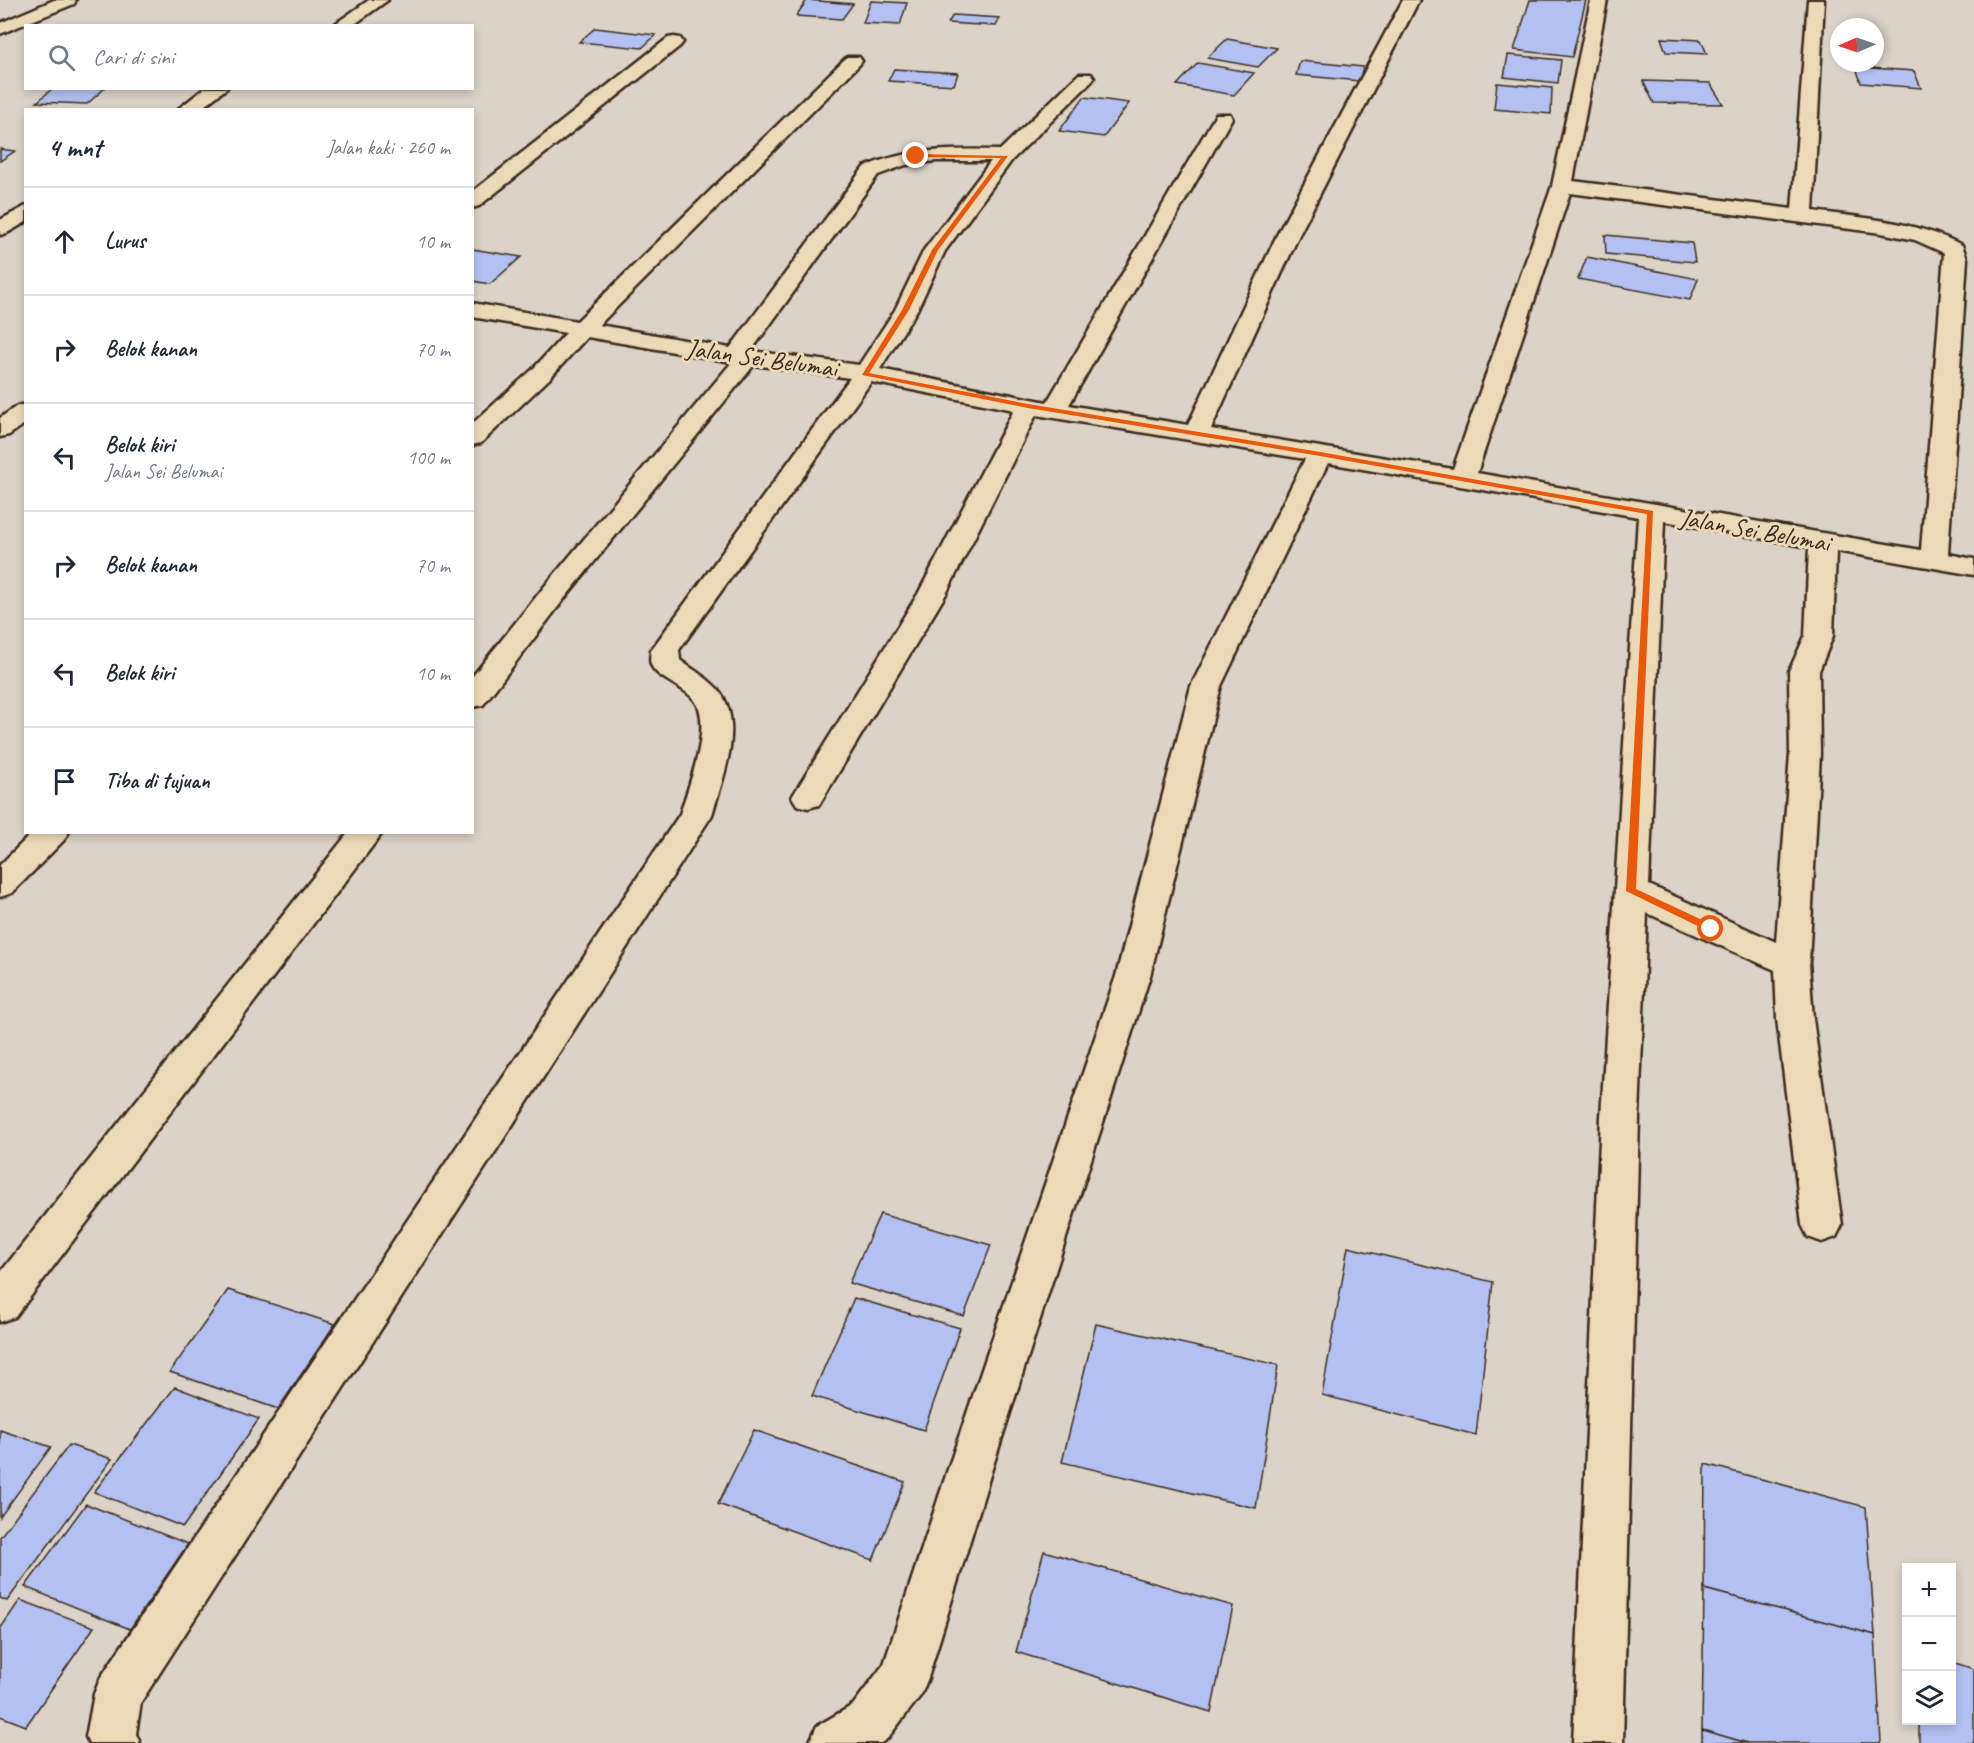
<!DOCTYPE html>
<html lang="id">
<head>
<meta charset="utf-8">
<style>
	:root { --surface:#fff; --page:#f2f2f3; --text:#1f2937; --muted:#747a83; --line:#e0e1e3 }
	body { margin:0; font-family:Caveat,sans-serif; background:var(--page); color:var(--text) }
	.controls { position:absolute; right:18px; bottom:18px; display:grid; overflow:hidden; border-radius:0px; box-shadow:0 3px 9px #0003 }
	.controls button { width:54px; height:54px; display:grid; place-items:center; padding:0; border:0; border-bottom:2px solid var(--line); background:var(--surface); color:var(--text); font:30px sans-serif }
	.compass { position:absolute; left:1830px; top:18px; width:54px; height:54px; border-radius:50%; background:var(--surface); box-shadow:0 3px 9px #0003; rotate:268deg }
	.stop { position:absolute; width:18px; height:18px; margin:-14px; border:4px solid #ea580c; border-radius:50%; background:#fff }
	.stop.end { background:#ea580c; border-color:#fff; box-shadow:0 2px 6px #0008 }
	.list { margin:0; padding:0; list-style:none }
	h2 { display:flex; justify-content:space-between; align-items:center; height:78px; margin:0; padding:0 24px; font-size:26px }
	h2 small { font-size:20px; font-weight:400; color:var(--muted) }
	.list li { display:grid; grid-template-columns:39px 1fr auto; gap:18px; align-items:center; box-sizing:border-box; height:108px; padding:0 24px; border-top:2px solid var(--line) }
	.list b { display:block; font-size:22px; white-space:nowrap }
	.list p { margin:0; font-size:20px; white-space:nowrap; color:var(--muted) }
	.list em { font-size:20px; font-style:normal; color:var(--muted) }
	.icon { flex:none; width:33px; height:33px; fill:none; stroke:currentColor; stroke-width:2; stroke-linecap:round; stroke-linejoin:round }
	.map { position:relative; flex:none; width:1974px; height:1743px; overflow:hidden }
	.search { position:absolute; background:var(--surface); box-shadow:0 3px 9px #0003; left:24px; top:24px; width:450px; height:66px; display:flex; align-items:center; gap:15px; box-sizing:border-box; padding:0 21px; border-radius:0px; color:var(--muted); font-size:22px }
	.panel { position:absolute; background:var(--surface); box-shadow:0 3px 9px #0003; left:24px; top:108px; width:450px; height:726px; border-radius:0px }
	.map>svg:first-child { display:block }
	.building { fill:#b2c1f1; stroke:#3b2a1e; stroke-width:1.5 }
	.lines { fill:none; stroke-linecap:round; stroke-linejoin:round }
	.minor-casing { stroke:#3b2a1e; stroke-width:5 }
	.minor { fill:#ecd9b7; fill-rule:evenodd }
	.route { fill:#ea580c }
	.labels { text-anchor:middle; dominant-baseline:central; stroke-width:6; stroke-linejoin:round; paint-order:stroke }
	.far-street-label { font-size:26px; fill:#3b2a1e; stroke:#ecd9b7 }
</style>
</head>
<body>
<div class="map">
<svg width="1974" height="1743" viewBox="0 0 1974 1743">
	<rect width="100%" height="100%" fill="#dbd2c8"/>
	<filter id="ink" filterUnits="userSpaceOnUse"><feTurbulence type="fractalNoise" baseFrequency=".0167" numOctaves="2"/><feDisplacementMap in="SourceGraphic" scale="12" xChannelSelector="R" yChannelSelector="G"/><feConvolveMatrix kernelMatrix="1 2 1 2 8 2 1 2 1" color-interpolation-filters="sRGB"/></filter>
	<g filter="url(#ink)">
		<g class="building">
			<polygon points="807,0 853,4 842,19 796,16"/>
			<polygon points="1530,0 1586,0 1572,57 1514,50"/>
			<polygon points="871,1 907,3 900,25 863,23"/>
			<polygon points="953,15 1000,18 996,26 948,23"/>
			<polygon points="595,28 656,35 642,48 579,42"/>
			<polygon points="1661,38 1701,40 1707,54 1666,52"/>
			<polygon points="1227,39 1277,48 1258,67 1207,58"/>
			<polygon points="1508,55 1561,60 1558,83 1504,77"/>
			<polygon points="1300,61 1363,67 1359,81 1296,75"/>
			<polygon points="1198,63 1254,73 1234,95 1177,85"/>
			<polygon points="1856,67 1914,71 1921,88 1861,83"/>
			<polygon points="894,69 958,73 954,85 888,81"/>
			<polygon points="1643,81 1710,83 1723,104 1654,103"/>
			<polygon points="1497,83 1552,88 1551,114 1494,109"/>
			<polygon points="53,88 105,88 87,104 37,102"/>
			<polygon points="1084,97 1129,103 1104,137 1059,131"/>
			<polygon points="0,149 15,151 0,161"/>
			<polygon points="1605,235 1692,243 1695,262 1606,254"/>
			<polygon points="472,249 521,257 490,284 472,281"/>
			<polygon points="1587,257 1698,279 1690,300 1578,279"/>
			<polygon points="880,1214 991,1245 964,1316 849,1283"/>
			<polygon points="1348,1247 1493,1282 1476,1435 1322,1395"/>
			<polygon points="228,1290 335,1324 278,1409 170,1372"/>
			<polygon points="854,1298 960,1328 924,1430 812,1396"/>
			<polygon points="1096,1324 1278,1365 1256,1508 1062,1462"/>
			<polygon points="175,1387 259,1419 183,1527 94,1492"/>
			<polygon points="0,1430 51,1447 0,1517"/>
			<polygon points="754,1430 905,1482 873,1560 718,1504"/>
			<polygon points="69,1445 112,1459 7,1601 0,1598 0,1537"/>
			<polygon points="1705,1464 1866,1507 1875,1635 1704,1589"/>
			<polygon points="86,1504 188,1544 130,1629 25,1587"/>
			<polygon points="1044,1551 1233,1606 1211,1712 1016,1652"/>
			<polygon points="1704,1589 1875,1635 1881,1743 1747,1743 1702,1730"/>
			<polygon points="20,1600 94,1627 26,1726 0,1716 0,1629"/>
			<polygon points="1952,1662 1974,1669 1974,1743 1919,1743 1919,1720 1952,1720"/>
			<polygon points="1702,1730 1747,1743 1702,1743"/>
		</g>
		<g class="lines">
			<g class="minor-casing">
				<g id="minor">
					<polygon points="54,0 76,0 74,4 0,34 0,23"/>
					<polygon points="369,0 388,0 352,26 332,26"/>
					<path d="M1403,0H1419L1299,235L1211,429L1453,469L1552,186L1591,0H1607L1573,181L1792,209L1808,0H1824L1813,211C1863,218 1916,221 1962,245L1967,259L1948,554L1974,559V575L1836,551L1833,636L1819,671L1820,754L1809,963L1813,1019L1842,1225L1836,1237L1822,1242L1808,1237L1802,1225L1777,1019L1775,970L1647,913L1639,1117L1623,1743H1573L1601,1117L1638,517L1328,463L1221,686L1150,976L991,1472L928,1678L921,1695L887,1739L881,1743H809L817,1726L853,1705L884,1664L947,1472L1116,976L1191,686L1305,459L1036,415L946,594L819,805L808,808L797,805L792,797L918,594L1014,410L871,382L679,650L680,660C693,670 710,679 720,692C745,726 722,780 712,815L141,1702L136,1734L140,1743H89L86,1737L94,1694L101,1677L680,814C689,785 708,737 699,708C692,687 656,681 651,664C649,660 651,654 651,650L850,378L754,365L564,599L483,705L472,707V677L544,587L732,362L587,337L549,379L481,443L472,445V424L533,369L566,333L472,317V303L577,321L847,57H859L862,61L859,65L599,325L730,348L864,167C908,148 953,149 1000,150L1079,74H1091L1094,78L1091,82L1012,160L945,251L917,310L880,369L1047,402L1214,118L1216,114H1230L1232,118L1069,405L1188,425L1277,235ZM936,161H991L924,250L895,310L859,365L751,351L878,175L906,165ZM1570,193L1881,233L1915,240L1944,253L1921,550L1477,473ZM1664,521L1809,547L1805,636L1789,671L1790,754L1776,942L1649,885Z"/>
					<polygon points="674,37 680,38 683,42 680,46 479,206 472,208 472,192 668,38"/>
					<polygon points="205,88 227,88 199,110 177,110"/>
					<polygon points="26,206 26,222 7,233 0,235 0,220"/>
					<polygon points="26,404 26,423 9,435 0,437 0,418 17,406"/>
					<polygon points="33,832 69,832 64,840 12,893 0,897 0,865"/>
					<polygon points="349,832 383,832 15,1317 0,1322 0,1273"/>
				</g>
			</g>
			<use href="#minor" class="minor"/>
		</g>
	</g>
	<polygon class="route" points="916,154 1008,156 938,250 909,310 869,373 1028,404 1320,452 1653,511 1636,889 1715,926 1715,931 1708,931 1626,891 1647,514 1320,456 1028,408 862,375 902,310 932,250 1001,158 914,157"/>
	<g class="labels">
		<g class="far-street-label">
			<text transform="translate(762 358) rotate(8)">Jalan Sei Belumai</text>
			<text transform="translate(1755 530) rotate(10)">Jalan Sei Belumai</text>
		</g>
	</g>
</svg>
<div class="controls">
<button>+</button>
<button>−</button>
<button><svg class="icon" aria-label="layers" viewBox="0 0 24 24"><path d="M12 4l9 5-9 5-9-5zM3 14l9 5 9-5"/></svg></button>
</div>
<svg class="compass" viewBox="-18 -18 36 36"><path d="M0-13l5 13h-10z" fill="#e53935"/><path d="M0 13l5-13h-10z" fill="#747a83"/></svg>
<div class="stop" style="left:1711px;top:929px"></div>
<div class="stop end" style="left:916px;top:156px"></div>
<div class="search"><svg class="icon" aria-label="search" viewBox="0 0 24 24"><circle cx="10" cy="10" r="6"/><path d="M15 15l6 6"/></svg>Cari di sini</div>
<section class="panel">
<h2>4 mnt<small>Jalan kaki · 260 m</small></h2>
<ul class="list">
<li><svg class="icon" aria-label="ahead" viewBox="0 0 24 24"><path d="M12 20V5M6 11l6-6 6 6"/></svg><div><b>Lurus</b></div><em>10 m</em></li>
<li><svg class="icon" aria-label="right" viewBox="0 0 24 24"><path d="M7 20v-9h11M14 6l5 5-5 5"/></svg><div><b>Belok kanan</b></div><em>70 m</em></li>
<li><svg class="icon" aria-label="left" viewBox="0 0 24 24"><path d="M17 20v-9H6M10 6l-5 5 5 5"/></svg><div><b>Belok kiri</b><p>Jalan Sei Belumai</p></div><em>100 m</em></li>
<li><svg class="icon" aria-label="right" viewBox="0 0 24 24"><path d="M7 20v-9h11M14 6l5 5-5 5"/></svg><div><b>Belok kanan</b></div><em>70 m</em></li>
<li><svg class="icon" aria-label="left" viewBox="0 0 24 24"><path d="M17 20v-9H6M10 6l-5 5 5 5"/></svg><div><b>Belok kiri</b></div><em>10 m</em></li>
<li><svg class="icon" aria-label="arrive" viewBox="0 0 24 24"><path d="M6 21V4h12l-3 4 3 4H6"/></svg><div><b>Tiba di tujuan</b></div></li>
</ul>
</section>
</div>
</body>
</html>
